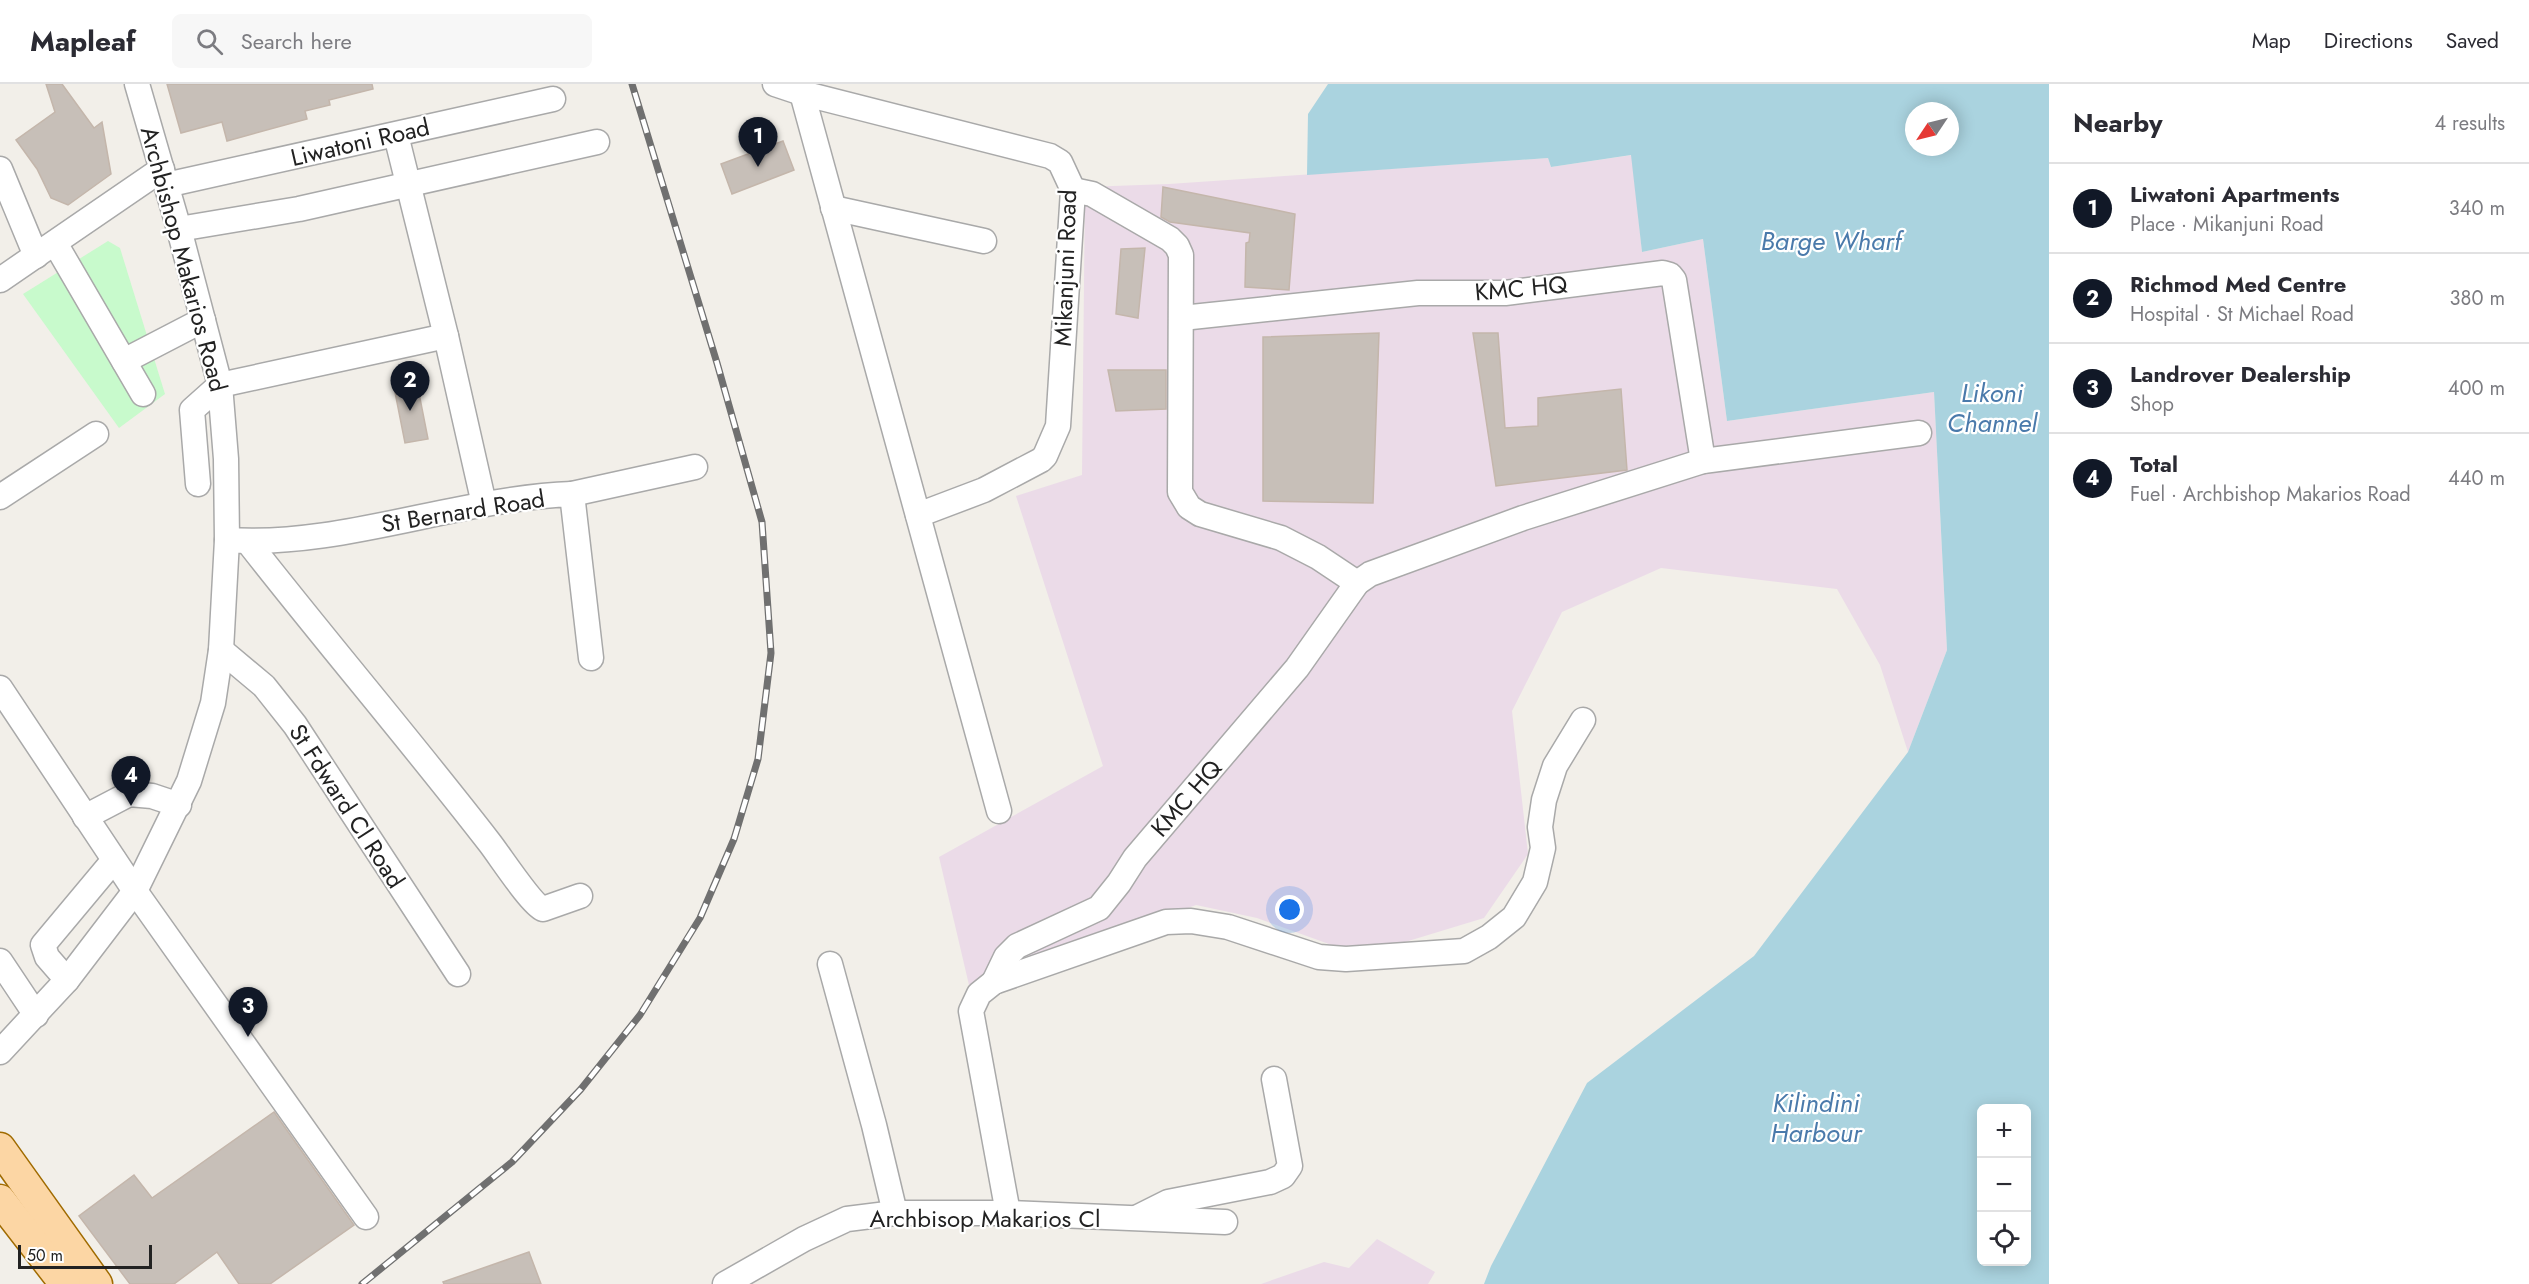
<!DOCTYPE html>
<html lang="en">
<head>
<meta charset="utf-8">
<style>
	:root { --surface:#fff; --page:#f7f7f7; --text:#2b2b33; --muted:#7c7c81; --line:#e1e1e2; --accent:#111827 }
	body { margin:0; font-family:Jost,sans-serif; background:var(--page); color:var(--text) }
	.controls { position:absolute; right:18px; bottom:18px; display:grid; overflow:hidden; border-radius:9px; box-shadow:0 3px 15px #0003 }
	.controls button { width:54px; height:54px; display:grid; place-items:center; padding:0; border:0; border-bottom:2px solid var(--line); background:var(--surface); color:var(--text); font:30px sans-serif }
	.compass { position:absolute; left:1905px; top:18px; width:54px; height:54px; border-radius:50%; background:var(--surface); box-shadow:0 3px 15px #0003; rotate:235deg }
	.scale { position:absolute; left:18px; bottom:15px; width:134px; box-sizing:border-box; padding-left:6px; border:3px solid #222; border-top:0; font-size:16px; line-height:21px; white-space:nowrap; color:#222; -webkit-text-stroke:4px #fff; paint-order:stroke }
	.you { position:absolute; left:1290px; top:826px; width:21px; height:21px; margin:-15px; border:4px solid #fff; border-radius:50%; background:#1a73e8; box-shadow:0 0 0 9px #1a73e833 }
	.badge { display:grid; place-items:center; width:39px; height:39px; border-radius:50%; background:var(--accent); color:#fff; font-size:20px; font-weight:700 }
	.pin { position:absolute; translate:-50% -50px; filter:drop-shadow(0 2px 3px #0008) }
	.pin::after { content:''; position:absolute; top:32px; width:21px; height:18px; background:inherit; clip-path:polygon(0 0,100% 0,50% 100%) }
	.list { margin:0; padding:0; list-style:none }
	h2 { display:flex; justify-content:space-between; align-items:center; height:78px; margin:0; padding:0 24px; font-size:26px }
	h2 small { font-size:20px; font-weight:400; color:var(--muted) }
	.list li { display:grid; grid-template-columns:39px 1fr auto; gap:18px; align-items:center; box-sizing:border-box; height:90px; padding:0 24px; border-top:2px solid var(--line) }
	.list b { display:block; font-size:22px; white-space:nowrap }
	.list p { margin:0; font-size:20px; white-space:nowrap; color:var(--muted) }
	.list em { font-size:20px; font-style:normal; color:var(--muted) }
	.icon { flex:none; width:33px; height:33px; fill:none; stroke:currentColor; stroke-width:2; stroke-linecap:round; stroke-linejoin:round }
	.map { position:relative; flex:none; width:2049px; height:1200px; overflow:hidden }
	header { display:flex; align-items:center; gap:36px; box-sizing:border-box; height:84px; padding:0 30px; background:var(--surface); border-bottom:2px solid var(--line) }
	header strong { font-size:28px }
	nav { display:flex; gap:33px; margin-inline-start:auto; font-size:21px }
	.search { width:420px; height:54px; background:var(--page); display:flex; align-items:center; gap:15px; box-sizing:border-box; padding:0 21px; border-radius:9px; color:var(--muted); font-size:22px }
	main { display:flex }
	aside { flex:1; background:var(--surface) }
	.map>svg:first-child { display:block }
	.industrial { fill:#ebdbe8 }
	.park { fill:#c8facc }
	.water { fill:#aad3df; fill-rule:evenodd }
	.building { fill:#c7bfb8; stroke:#c4b6ab; stroke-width:1.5 }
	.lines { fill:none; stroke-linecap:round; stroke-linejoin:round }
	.minor-casing { stroke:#a9a9a9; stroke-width:27 }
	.major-casing { stroke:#a06b00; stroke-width:33 }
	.minor { stroke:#fff; stroke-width:24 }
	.major { stroke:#fcd6a4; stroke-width:30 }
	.rail-casing { stroke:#707070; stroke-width:7 }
	.rail { stroke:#fff; stroke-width:4.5; stroke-dasharray:14; stroke-linecap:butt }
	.labels { text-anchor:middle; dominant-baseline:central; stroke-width:4.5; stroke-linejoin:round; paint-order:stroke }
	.street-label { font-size:24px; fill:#222; stroke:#fff }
	.water-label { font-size:26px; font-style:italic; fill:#4a7aab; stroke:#fff }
</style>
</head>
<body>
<header>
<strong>Mapleaf</strong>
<div class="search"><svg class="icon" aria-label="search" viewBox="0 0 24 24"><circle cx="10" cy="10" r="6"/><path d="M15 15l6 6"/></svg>Search here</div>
<nav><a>Map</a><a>Directions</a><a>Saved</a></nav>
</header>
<main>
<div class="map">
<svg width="2049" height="1200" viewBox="0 0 2049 1200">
	<rect width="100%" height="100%" fill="#f2efe9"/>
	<g class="industrial">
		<polygon points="1632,71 1642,168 1703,155 1727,337 1934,308 1947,566 1908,668 1880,581 1837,505 1661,484 1562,528 1512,627 1528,770 1484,834 1405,858 1340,864 1257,834 1196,821 1139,841 1107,849 969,901 939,773 1103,682 1016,412 1082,391 1085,103 1169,100 1548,74 1551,83"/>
		<polygon points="1377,1155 1435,1188 1428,1200 1261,1200 1324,1178 1349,1184"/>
	</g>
	<polygon class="park" points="108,157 120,164 165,310 119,344 23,210"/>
	<path class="water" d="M1328,0H2049V1200H1484L1491,1182L1587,999L1754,872L1908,668L1947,566L1934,308L1727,337L1703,155L1642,168L1631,71L1551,83L1548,74L1307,91L1308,30ZM1914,27H1950V63H1914ZM2026,1024V1178H1982V1024Z"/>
	<g class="building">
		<polygon points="46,0 62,0 94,44 102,38 111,90 68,121 51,114 37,85 16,56 55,28"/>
		<polygon points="167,0 372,0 373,5 329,16 330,21 305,27 307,35 227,57 222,38 181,49"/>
		<polygon points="783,57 794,86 732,110 721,80"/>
		<polygon points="1163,103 1295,130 1289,206 1245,203 1246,159 1249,158 1250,149 1170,138 1161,133"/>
		<polygon points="1145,164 1138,234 1116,230 1121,165"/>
		<polygon points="1379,249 1373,419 1263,417 1263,253"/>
		<polygon points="1473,249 1498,249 1505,344 1538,342 1538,314 1621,305 1627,386 1496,402"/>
		<polygon points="1108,286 1166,286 1166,325 1116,327"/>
		<polygon points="416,294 428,355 405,359 393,298"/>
		<polygon points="274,1028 354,1141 270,1200 239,1200 217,1168 174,1200 130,1200 79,1132 134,1091 152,1114"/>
		<polygon points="529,1168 541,1200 444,1200 443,1198"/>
	</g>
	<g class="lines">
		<g class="minor-casing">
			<g id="minor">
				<polyline points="775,0 802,9 1050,72 1060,78 1073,106 1058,342 1045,372 1041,376 984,406 918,431"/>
				<polyline points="802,9 999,727"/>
				<polyline points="396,51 446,252 484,420"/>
				<polyline points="0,85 36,172"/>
				<polyline points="166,101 553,15"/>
				<polyline points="1073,106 1092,110 1170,155 1177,162 1181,171 1180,408 1189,423 1200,430 1281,454 1318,473 1357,499"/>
				<polyline points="833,124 984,157"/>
				<polyline points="179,145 299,125 597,58"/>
				<polyline points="55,159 143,310"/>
				<polyline points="0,196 162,85"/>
				<polyline points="1182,234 1418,209 1505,209 1663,189 1670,191 1674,196 1703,377"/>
				<polyline points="124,277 203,236"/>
				<polyline points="198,400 192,326 220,301 446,252"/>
				<polyline points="572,410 695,383"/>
				<polyline points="0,413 96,350"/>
				<path d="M227,456C341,464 458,414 572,410L591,574"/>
				<path d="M248,458C327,559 410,656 489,758C500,772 531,820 543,825L580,812"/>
				<polyline points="221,566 264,602 295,641 458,890"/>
				<polyline points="0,604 135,807 366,1133"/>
				<polyline points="85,733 129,710 152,712 179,721"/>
				<polyline points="0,877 36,931"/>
				<polyline points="830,880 874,1041 895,1129"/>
				<polyline points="67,896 47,873 43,861 114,776"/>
				<polyline points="994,898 1006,873 1017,862 1099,824 1119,799 1135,774 1297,584 1357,499 1370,490 1523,434 1703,377 1919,349"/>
				<polyline points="0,968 67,896 135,807 189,697 213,619 221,566 227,456 226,375 220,301 179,145 137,0"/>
				<polyline points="1008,1129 971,927 979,910 994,898 1166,838 1191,837 1228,843 1319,873 1346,875 1464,867 1489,853 1514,833 1535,798 1543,764 1540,743 1544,716 1555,682 1583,636"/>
				<polyline points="1138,1133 1168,1118 1270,1098 1283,1092 1290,1082 1274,995"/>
				<polyline points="725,1200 804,1155 847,1135 895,1129 1008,1129 1225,1138"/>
			</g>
		</g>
		<g class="major-casing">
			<g id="major">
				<polyline points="0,1064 97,1200"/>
				<polyline points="0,1116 65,1200"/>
			</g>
		</g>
		<use href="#minor" class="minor"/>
		<use href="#major" class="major"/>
		<g class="rail-casing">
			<polyline id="rail" points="362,1200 512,1078 581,1005 640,931 700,834 734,755 758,675 771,569 762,438 717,279 632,0"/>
		</g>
		<use href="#rail" class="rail"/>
	</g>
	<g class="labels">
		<g class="street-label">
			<text transform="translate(360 58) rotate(-13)">Liwatoni Road</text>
			<text transform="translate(184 175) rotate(75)">Archbishop Makarios Road</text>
			<text transform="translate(1065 184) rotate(-88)">Mikanjuni Road</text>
			<text transform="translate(1521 204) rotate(-5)">KMC HQ</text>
			<text transform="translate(463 427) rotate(-9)">St Bernard Road</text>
			<text transform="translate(1186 714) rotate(-49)">KMC HQ</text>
			<text transform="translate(347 722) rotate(57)">St Fdward Cl Road</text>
			<text x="985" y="1134">Archbisop Makarios Cl</text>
		</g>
		<g class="water-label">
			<text x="1831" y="157">Barge Wharf</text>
			<text x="1992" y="309">Likoni<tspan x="1992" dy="30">Channel</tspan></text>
			<text x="1816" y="1019">Kilindini<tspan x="1816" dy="30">Harbour</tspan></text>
		</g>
	</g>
</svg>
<div class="controls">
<button>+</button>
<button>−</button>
<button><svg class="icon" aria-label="locate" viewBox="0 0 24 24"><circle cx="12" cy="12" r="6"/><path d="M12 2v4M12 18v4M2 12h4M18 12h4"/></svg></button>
</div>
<svg class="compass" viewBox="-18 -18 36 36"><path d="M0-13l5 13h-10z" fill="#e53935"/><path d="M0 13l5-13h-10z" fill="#7c7c81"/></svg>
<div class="scale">50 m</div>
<div class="you"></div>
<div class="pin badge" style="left:758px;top:83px">1</div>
<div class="pin badge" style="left:410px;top:327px">2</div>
<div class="pin badge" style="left:248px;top:953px">3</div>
<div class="pin badge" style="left:131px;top:722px">4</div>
</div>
<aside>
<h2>Nearby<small>4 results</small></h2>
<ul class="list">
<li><span class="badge">1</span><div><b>Liwatoni Apartments</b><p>Place · Mikanjuni Road</p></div><em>340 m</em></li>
<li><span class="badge">2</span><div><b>Richmod Med Centre</b><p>Hospital · St Michael Road</p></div><em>380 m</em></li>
<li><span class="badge">3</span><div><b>Landrover Dealership</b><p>Shop</p></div><em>400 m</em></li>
<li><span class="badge">4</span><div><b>Total</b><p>Fuel · Archbishop Makarios Road</p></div><em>440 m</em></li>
</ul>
</aside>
</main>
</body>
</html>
